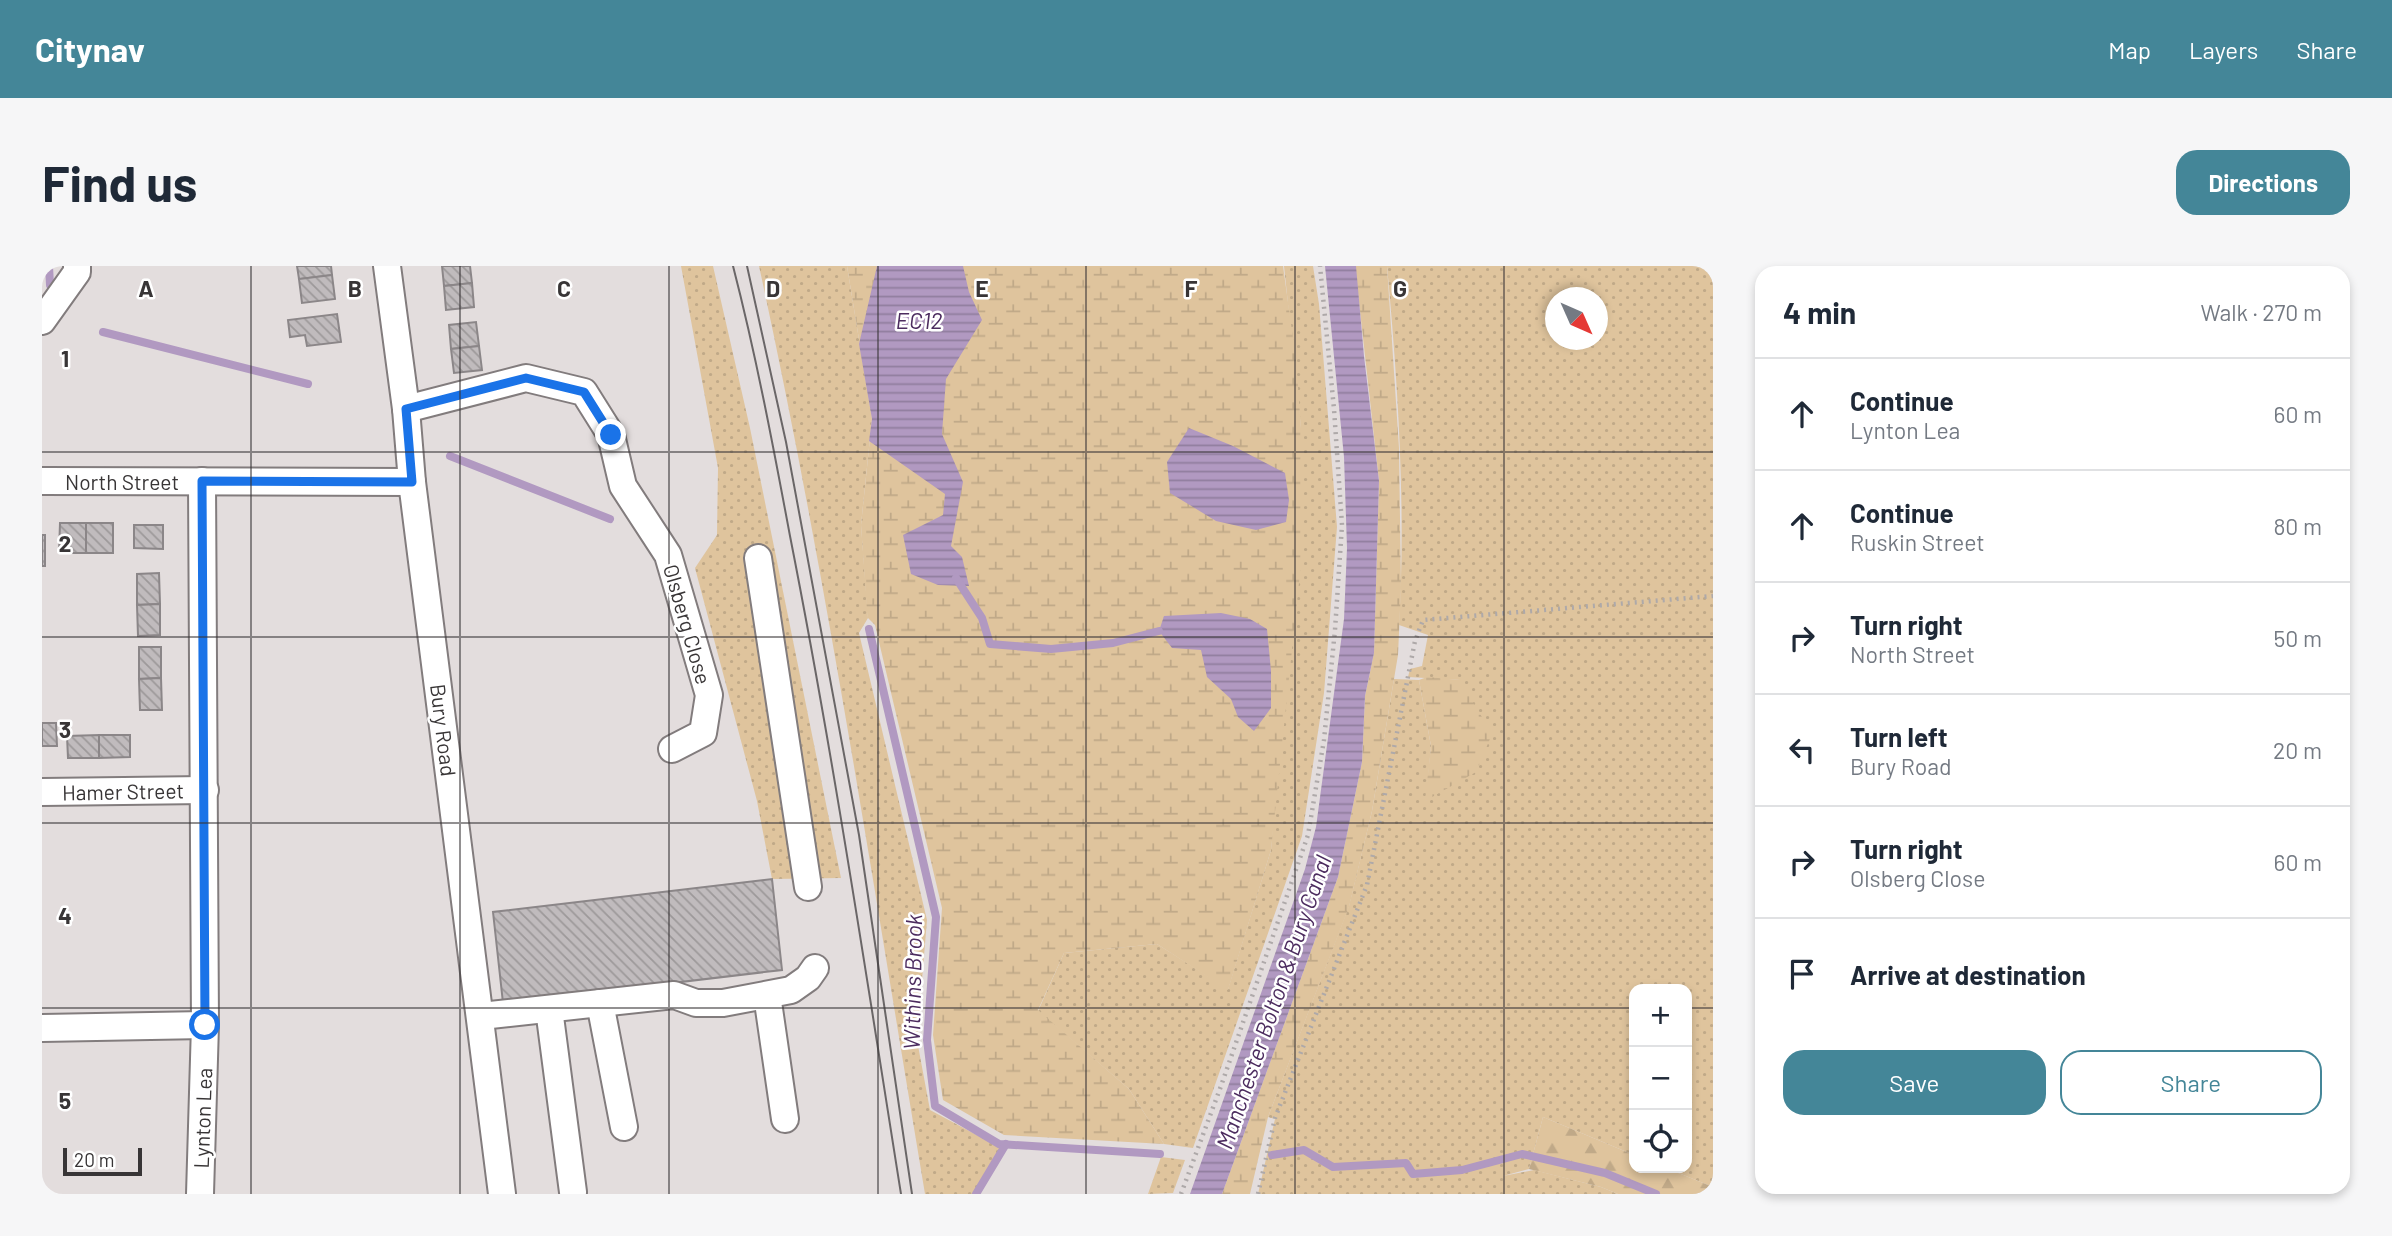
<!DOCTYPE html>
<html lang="en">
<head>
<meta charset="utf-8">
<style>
	:root { --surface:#fff; --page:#f6f6f7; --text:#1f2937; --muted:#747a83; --line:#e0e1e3; --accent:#448698 }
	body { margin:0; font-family:Barlow,sans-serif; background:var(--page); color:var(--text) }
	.controls { position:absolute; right:21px; bottom:21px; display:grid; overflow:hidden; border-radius:14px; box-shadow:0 4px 10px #0003 }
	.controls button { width:63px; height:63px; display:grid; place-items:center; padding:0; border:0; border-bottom:2px solid var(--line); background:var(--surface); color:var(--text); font:35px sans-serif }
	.compass { position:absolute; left:1503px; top:21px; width:63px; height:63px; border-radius:50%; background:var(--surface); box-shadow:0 4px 10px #0003; rotate:135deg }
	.scale { position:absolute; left:21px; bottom:18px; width:79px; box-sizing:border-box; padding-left:7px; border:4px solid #383536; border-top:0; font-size:19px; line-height:24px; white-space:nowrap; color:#383536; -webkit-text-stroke:5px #fff; paint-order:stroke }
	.stop { position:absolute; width:21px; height:21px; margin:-16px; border:5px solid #1a73e8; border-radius:50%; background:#fff }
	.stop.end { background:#1a73e8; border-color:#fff; box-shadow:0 2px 7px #0008 }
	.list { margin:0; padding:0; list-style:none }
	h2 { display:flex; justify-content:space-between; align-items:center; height:91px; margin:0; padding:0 28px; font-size:30px }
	h2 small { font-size:23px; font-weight:400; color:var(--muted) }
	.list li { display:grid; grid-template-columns:46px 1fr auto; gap:21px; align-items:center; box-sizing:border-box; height:112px; padding:0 28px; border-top:2px solid var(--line) }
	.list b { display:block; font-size:26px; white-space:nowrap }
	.list p { margin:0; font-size:23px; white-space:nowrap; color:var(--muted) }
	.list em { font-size:23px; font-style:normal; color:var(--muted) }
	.actions { display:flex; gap:14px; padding:21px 28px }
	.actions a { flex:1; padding:16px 0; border:2px solid var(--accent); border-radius:21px; text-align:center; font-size:24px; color:var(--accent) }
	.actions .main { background:var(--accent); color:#fff }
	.icon { flex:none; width:38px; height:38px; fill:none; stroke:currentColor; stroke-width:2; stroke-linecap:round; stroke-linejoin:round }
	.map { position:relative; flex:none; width:1671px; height:928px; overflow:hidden; border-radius:21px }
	header { display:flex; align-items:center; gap:42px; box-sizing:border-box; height:98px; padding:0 35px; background:var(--accent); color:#fff }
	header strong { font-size:33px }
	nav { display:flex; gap:38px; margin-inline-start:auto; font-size:24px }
	.intro { display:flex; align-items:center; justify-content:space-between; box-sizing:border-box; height:168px; padding:0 42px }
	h1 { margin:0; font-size:49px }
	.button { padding:18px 32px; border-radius:21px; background:var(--accent); color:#fff; font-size:24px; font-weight:700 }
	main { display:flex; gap:42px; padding:0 42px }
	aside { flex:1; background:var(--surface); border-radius:21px; box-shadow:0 4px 10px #0003 }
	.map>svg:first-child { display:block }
	.green { fill:url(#green-dots); fill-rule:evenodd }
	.forest { fill:url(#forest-firs) }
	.wetland { fill:url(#wetland-marsh) }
	.water { fill:url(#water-rules) }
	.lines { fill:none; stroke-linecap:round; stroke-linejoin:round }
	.stream { stroke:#b199c1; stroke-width:8 }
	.building { fill:url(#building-back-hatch); stroke:#8b8688; stroke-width:2 }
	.minor-casing { stroke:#827c7d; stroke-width:30 }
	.path { stroke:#aea9a9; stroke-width:4.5; stroke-dasharray:2 5; stroke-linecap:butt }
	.minor { stroke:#fff; stroke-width:26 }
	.tram { stroke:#6a6667; stroke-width:2 }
	.route { stroke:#1a73e8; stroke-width:9 }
	.grid { fill:none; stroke:#383536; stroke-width:2; stroke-opacity:0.55 }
	.labels { text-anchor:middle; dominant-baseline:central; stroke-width:5; stroke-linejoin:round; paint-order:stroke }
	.street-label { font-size:21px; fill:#383536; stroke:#fff }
	.water-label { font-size:23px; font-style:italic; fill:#4c2c5f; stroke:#fff }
	.grid-label { font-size:23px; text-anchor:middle; font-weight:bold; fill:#383536; stroke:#fff; stroke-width:5; stroke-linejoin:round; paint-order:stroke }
</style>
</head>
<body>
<header>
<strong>Citynav</strong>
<nav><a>Map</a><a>Layers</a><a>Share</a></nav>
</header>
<div class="intro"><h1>Find us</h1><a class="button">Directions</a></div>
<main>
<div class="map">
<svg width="1671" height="928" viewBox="0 0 1671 928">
	<defs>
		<pattern id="green-dots" width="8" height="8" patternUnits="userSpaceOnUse" patternTransform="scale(1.75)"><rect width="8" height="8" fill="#dfc49d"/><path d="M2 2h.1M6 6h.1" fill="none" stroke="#c0a988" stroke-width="1.8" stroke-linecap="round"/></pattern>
		<pattern id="forest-firs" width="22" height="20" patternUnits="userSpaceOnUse" patternTransform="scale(1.75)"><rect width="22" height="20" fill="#dfc49d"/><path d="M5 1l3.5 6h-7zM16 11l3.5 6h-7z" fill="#c0a988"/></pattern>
		<pattern id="wetland-marsh" width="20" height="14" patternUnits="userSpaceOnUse" patternTransform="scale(1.75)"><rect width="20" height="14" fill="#dfc49d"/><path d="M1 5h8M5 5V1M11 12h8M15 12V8" fill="none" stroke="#c0a988"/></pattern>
		<pattern id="water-rules" width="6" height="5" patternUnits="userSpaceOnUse" patternTransform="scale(1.75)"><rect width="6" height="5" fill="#b199c1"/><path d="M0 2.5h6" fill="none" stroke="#917e9e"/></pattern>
		<pattern id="building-back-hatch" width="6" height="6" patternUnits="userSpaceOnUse" patternTransform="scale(1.75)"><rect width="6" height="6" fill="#c0bbbd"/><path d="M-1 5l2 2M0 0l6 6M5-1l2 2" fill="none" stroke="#9d999a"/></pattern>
	</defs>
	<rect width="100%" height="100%" fill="#e3dddd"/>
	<g class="green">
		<polygon points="639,0 671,0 708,162 799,612 730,613 715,535 653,302 675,269 676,202"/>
		<path d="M717,0H805L830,153L819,259L826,352L817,367L885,654L875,774L888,844L959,882L931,928H883C831,618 784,307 717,0Z"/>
		<polygon points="1242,0 1271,0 1277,38 1295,261 1282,427 1260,570 1151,882 1122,878 1087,823 996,745 1022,687 1115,678 1186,723 1229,584 1259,162"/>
		<path d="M1345,0H1671V921L1624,902H1645V723H1592V889L1501,851L1487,903L1461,910L1492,904L1559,921L1576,928H1216L1233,853L1226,851L1307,640L1330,545L1352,413L1377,414L1389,480L1384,535L1418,414L1366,411L1368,403L1380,400L1386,369L1357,359C1364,240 1356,118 1345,0ZM1514,32H1556V74H1514Z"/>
		<polygon points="1119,891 1143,894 1131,927 1106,928"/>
	</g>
	<polygon class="forest" points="1501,851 1592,889 1592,902 1624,902 1671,921 1671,928 1576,928 1559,921 1487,903"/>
	<g class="wetland">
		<polygon points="805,0 1241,0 1254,94 1259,162 1260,288 1229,584 1186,724 1115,678 1022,687 996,744 1087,823 1122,878 962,869 901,834 891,769 900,642 833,359 826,352 825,346 819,259 830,153"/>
		<polygon points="1313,0 1345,0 1357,182 1359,322 1356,389 1330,545 1307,641 1226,851 1208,928 1180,928 1296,611 1320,496 1323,430 1332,387 1337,215"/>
		<polygon points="1385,411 1418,414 1450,468 1434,506 1383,535 1389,480 1377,414"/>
	</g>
	<g class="water">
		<polygon points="835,0 921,0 927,26 940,54 904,113 900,168 921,216 909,280 920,291 927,320 896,319 869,308 861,269 901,249 903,228 827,175 830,153 817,78"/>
		<polygon points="1283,0 1314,0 1322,90 1337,215 1332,387 1323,430 1320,496 1296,611 1180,928 1148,928 1263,603 1274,561 1302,353 1305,282 1302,191"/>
		<polygon points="1147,162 1191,180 1243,207 1247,234 1244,256 1214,264 1174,255 1128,227 1125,196"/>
		<polygon points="1179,347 1208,353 1225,363 1229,405 1229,442 1212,465 1196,451 1189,433 1165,411 1159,384 1130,382 1117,365 1122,350"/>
	</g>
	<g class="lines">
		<g class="stream">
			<polyline points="7,0 8,19"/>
			<polyline points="61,66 266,118"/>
			<polyline points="408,190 568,253"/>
			<polyline points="914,312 940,352 948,378 1009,383 1071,377 1117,365"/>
			<polyline points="827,363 894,651 885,774 893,840 957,878 1118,888"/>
			<polyline points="1230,889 1262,884 1291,901 1364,897 1371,908 1420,904 1480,888 1563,907 1614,928"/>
			<polyline points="934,928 964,878"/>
		</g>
	</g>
	<g class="building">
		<polygon points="255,0 289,0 290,9 257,13"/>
		<polygon points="400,0 428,0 430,17 402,20"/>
		<polygon points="290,9 293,33 260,37 257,13"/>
		<polygon points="430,17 432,41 404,44 402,20"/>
		<polygon points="295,48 299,76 265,80 263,69 248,71 246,54"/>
		<polygon points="434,56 437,80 409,83 407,59"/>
		<polygon points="437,80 440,104 412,107 409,83"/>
		<polygon points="18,257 44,257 44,287 17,287"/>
		<rect x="44" y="257" width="27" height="30"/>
		<polygon points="92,259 121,259 121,283 92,282"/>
		<rect x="0" y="269" width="3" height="31"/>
		<polygon points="117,307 118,338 95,339 95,308"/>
		<polygon points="118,338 118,369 96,370 95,339"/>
		<polygon points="97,381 119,381 119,412 97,413"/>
		<polygon points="119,412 120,444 98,444 97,413"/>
		<polygon points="0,457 14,457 15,480 0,480"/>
		<polygon points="57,469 57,492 26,492 25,470"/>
		<polygon points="57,469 88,469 88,491 57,492"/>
		<polygon points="730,613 740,704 461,737 451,646"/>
	</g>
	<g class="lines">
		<g class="minor-casing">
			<g id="minor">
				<polyline points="345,0 364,143 370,216 460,928"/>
				<polyline points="0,55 35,6 35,0"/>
				<polyline points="364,143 484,112 542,126 569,169 581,220 626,289 667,429 661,467 630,483"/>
				<polyline points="0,215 370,216"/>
				<polyline points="716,292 766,621"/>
				<polyline points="0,526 163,524"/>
				<polyline points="725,729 743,853"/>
				<polyline points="558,737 582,861"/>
				<polyline points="507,743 531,926"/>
				<polyline points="439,750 632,729 654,737 681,737 749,724 766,712 773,702"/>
				<polyline points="0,762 163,759"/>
				<polyline points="158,928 163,759 160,215"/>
			</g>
		</g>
		<g class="path">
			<polyline points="1139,928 1179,820 1266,569 1282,474 1293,364 1300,259 1292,143 1278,0"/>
			<polyline points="1216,928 1233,852 1325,619 1373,375 1381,354 1671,330"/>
		</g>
		<use href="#minor" class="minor"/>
		<g class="tram">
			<path d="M691,0C714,89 731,179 748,270C791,488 824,708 859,928"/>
			<polyline points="705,0 744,176 817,569 870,928"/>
		</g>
	</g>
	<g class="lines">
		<polyline class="route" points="163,759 160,215 370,216 364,143 484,112 542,126 569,169"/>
	</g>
	<path class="grid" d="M209,0V928M418,0V928M627,0V928M836,0V928M1044,0V928M1253,0V928M1462,0V928M0,186H1671M0,371H1671M0,557H1671M0,742H1592M1645,742H1671"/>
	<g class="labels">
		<g class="street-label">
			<text x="80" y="215">North Street</text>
			<text transform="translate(646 358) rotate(74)">Olsberg Close</text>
			<text transform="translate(402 464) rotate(83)">Bury Road</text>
			<text transform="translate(81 525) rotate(-1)">Hamer Street</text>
			<text transform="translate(160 852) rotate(-88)">Lynton Lea</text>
		</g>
		<g class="water-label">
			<text x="877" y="54">EC12</text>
			<text transform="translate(870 716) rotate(-89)">Withins Brook</text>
			<text transform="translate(1231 736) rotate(-71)">Manchester Bolton &amp; Bury Canal</text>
		</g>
	</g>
	<g class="grid-label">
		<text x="104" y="31">A</text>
		<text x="313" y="31">B</text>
		<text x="522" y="31">C</text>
		<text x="731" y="31">D</text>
		<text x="940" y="31">E</text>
		<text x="1149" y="31">F</text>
		<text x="1358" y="31">G</text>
		<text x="23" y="101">1</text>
		<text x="23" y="286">2</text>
		<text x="23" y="472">3</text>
		<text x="23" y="658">4</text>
		<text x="23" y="843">5</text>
	</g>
</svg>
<div class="controls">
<button>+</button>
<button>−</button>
<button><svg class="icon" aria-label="locate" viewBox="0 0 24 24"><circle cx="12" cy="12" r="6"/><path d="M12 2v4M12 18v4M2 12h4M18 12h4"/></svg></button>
</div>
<svg class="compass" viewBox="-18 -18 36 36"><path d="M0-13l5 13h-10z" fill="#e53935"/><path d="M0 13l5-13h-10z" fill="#747a83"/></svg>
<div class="scale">20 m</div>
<div class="stop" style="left:163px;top:759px"></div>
<div class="stop end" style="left:569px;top:169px"></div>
</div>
<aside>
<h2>4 min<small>Walk · 270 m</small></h2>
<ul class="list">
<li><svg class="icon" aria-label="ahead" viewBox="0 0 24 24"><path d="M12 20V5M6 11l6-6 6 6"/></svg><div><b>Continue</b><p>Lynton Lea</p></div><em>60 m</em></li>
<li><svg class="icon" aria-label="ahead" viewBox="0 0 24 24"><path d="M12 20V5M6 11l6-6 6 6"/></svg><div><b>Continue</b><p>Ruskin Street</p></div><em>80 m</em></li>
<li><svg class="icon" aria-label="right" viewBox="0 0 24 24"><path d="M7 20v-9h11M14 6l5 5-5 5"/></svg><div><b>Turn right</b><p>North Street</p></div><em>50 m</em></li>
<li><svg class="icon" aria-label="left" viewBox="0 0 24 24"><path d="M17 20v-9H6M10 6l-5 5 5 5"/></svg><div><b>Turn left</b><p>Bury Road</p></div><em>20 m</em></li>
<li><svg class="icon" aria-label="right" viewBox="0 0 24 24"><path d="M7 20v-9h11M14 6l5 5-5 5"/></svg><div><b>Turn right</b><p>Olsberg Close</p></div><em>60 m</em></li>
<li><svg class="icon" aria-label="arrive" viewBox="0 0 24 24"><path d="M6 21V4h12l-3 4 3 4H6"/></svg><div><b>Arrive at destination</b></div></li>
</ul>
<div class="actions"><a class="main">Save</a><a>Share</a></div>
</aside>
</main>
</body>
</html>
